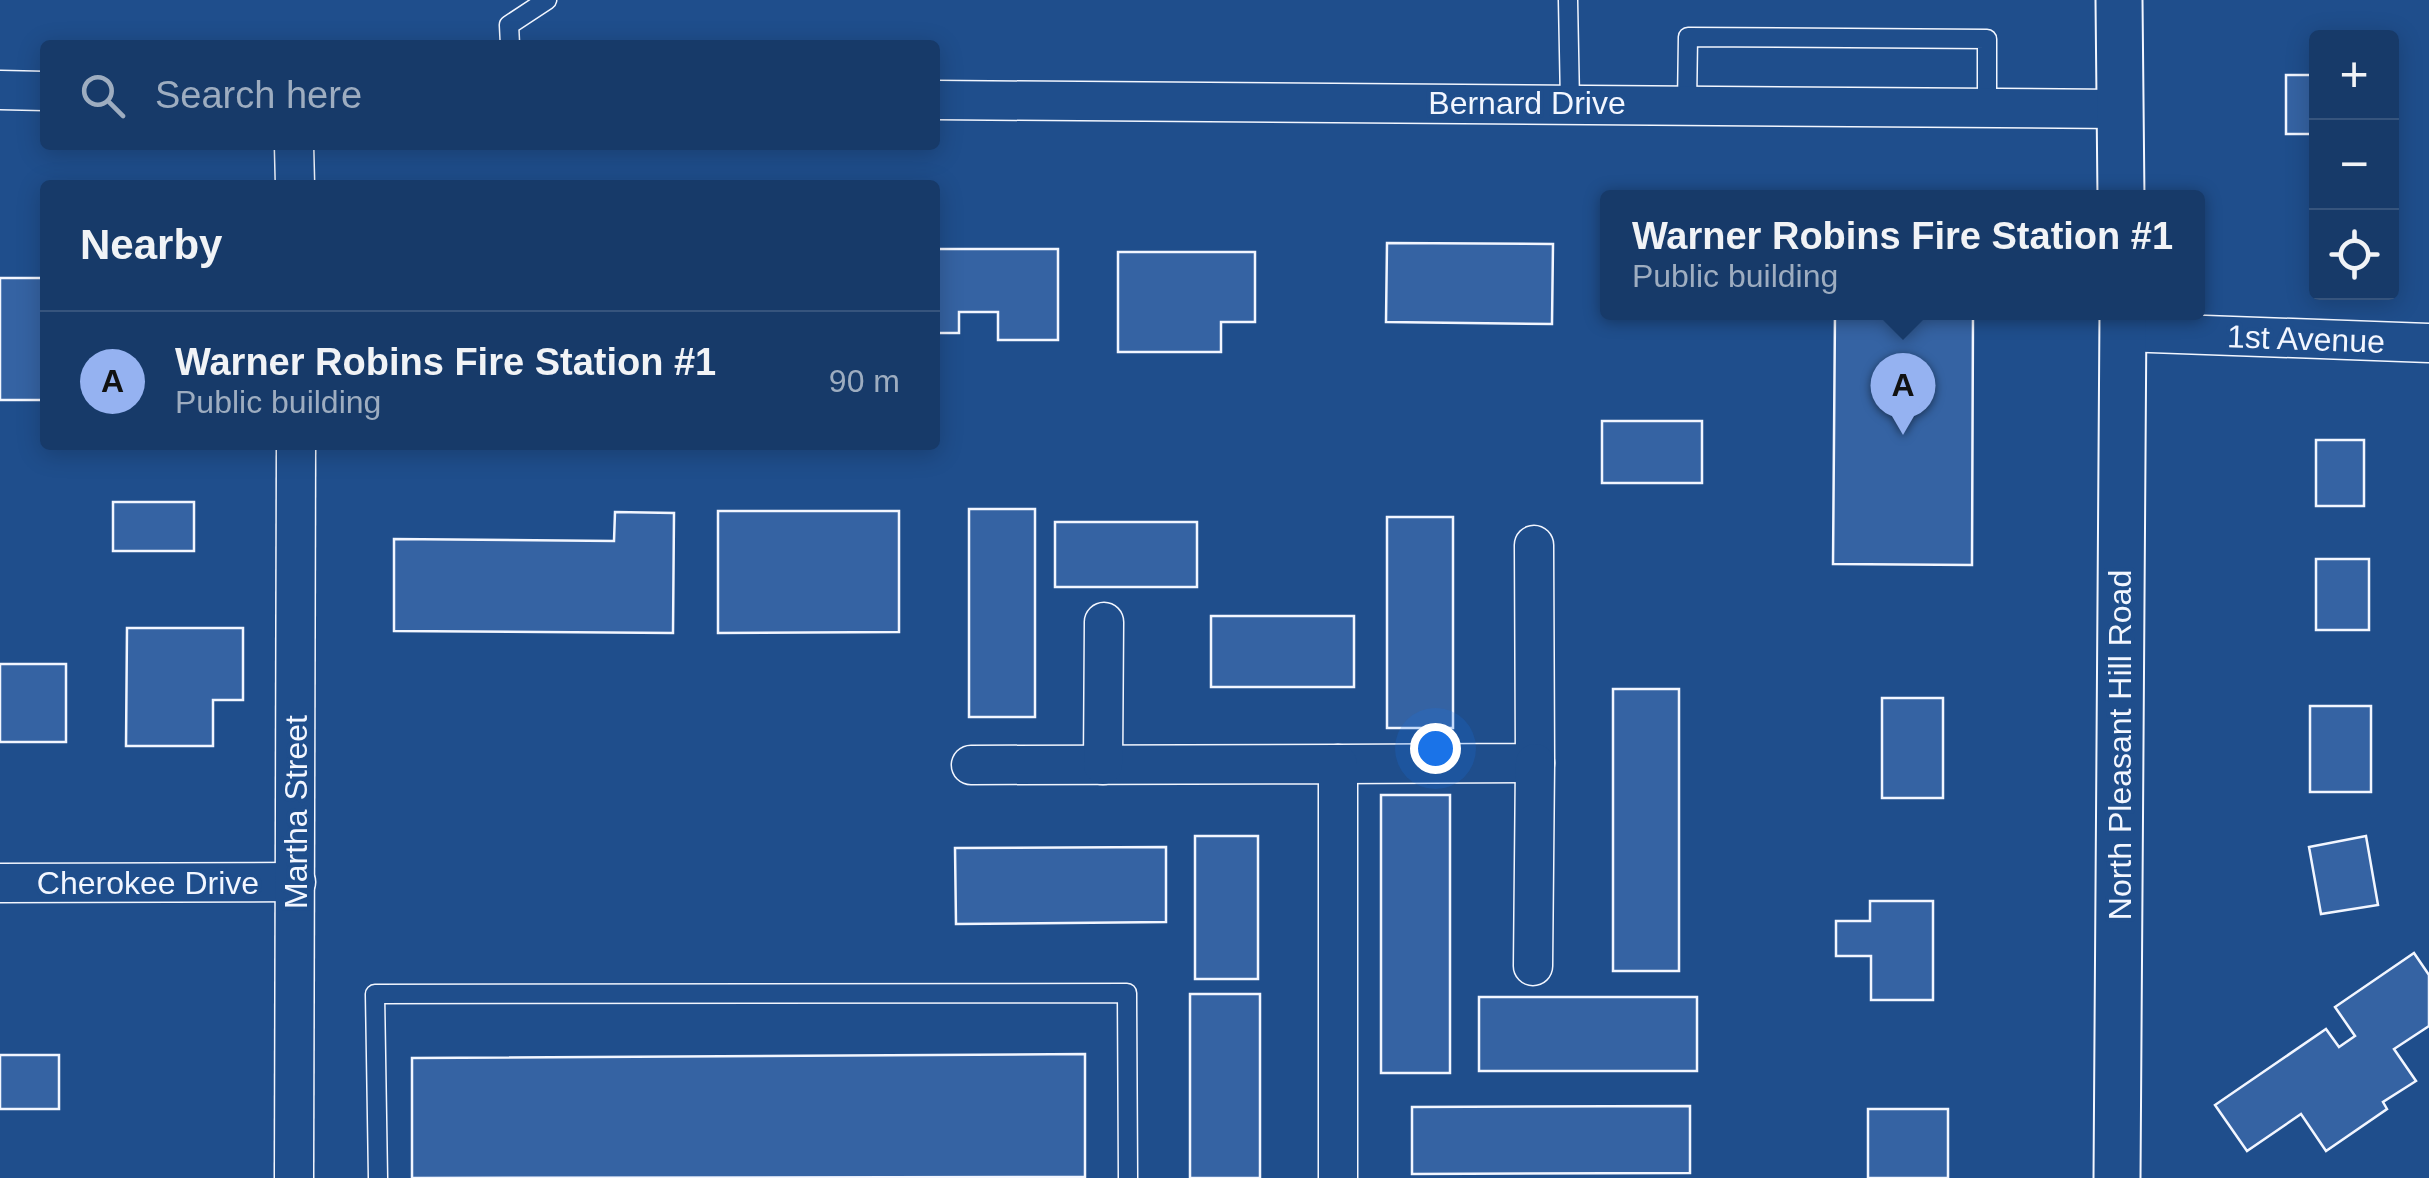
<!DOCTYPE html>
<html lang="en">
<head>
<meta charset="utf-8">
<style>
	:root { --surface:#173a69; --page:#244571; --text:#f1f3f6; --muted:#9eadc0; --line:#36547d; --accent:#95b2f1 }
	body { margin:0; font-family:Arial,sans-serif; background:var(--page); color:var(--text) }
	.controls { position:absolute; right:30px; top:30px; display:grid; overflow:hidden; border-radius:10px; box-shadow:0 5px 25px #0003 }
	.controls button { width:90px; height:90px; display:grid; place-items:center; padding:0; border:0; border-bottom:2px solid var(--line); background:var(--surface); color:var(--text); font:50px sans-serif }
	.you { position:absolute; left:1435px; top:748px; width:35px; height:35px; margin:-25px; border:8px solid #fff; border-radius:50%; background:#1a73e8; box-shadow:0 0 0 15px #1a73e833 }
	.badge { display:grid; place-items:center; width:65px; height:65px; border-radius:50%; background:var(--accent); color:#111; font-size:32px; font-weight:700 }
	.pin { position:absolute; translate:-50% -82px; filter:drop-shadow(0 2px 5px #0008) }
	.pin::after { content:''; position:absolute; top:52px; width:35px; height:30px; background:inherit; clip-path:polygon(0 0,100% 0,50% 100%) }
	.popup { position:absolute; left:1600px; top:190px; width:605px; height:130px; box-sizing:border-box; display:grid; place-content:center; border-radius:10px; background:var(--surface); filter:drop-shadow(0 2px 8px #0005); font-size:32px; white-space:nowrap; color:var(--muted) }
	.popup b { font-size:38px; color:var(--text) }
	.popup::after { content:''; position:absolute; left:50%; top:100%; margin-left:-20px; border:20px solid transparent; border-top-color:var(--surface) }
	.list { margin:0; padding:0; list-style:none }
	h2 { display:flex; justify-content:space-between; align-items:center; height:130px; margin:0; padding:0 40px; font-size:42px }
	h2 small { font-size:32px; font-weight:400; color:var(--muted) }
	.list li { display:grid; grid-template-columns:65px 1fr auto; gap:30px; align-items:center; box-sizing:border-box; height:140px; padding:0 40px; border-top:2px solid var(--line) }
	.list b { display:block; font-size:38px; white-space:nowrap }
	.list p { margin:0; font-size:32px; white-space:nowrap; color:var(--muted) }
	.list em { font-size:32px; font-style:normal; color:var(--muted) }
	.icon { flex:none; width:55px; height:55px; fill:none; stroke:currentColor; stroke-width:2; stroke-linecap:round; stroke-linejoin:round }
	.map { position:relative; flex:none; width:2429px; height:1178px; overflow:hidden }
	.search { position:absolute; background:var(--surface); box-shadow:0 5px 25px #0003; left:40px; top:40px; width:900px; height:110px; display:flex; align-items:center; gap:25px; box-sizing:border-box; padding:0 35px; border-radius:10px; color:var(--muted); font-size:38px }
	.panel { position:absolute; background:var(--surface); box-shadow:0 5px 25px #0003; left:40px; top:180px; width:900px; height:270px; border-radius:10px }
	.map>svg:first-child { display:block }
	.building { fill:#3563a3; stroke:#f2f6ff; stroke-width:2.5 }
	.lines { fill:none; stroke-linecap:round; stroke-linejoin:round }
	.service-casing { stroke:#f2f6ff; stroke-width:21 }
	.minor-casing { stroke:#f2f6ff; stroke-width:41 }
	.tertiary-casing { stroke:#f2f6ff; stroke-width:49 }
	.service { stroke:#1f4e8c; stroke-width:18 }
	.minor { stroke:#1f4e8c; stroke-width:38 }
	.tertiary { stroke:#1f4e8c; stroke-width:45 }
	.labels { text-anchor:middle; dominant-baseline:central; stroke-width:8; stroke-linejoin:round; paint-order:stroke }
	.street-label { font-size:32px; fill:#f2f6ff; stroke:#1f4e8c }
</style>
</head>
<body>
<div class="map">
<svg width="2429" height="1178" viewBox="0 0 2429 1178">
	<rect width="100%" height="100%" fill="#1f4e8c"/>
	<g class="building">
		<rect x="2286" y="75" width="30" height="59"/>
		<polygon points="1387,243 1553,244 1552,324 1386,322"/>
		<polygon points="935,249 1058,249 1058,340 998,340 998,312 959,312 959,333 935,333"/>
		<polygon points="1118,252 1255,252 1255,322 1221,322 1221,352 1118,352"/>
		<rect x="0" y="278" width="45" height="122"/>
		<polygon points="1835,312 1973,312 1972,565 1833,564"/>
		<rect x="1602" y="421" width="100" height="62"/>
		<rect x="2316" y="440" width="48" height="66"/>
		<rect x="113" y="502" width="81" height="49"/>
		<rect x="969" y="509" width="66" height="208"/>
		<polygon points="718,511 899,511 899,632 718,633"/>
		<polygon points="615,512 674,513 673,633 394,631 394,539 614,541"/>
		<rect x="1387" y="517" width="66" height="211"/>
		<rect x="1055" y="522" width="142" height="65"/>
		<rect x="2316" y="559" width="53" height="71"/>
		<rect x="1211" y="616" width="143" height="71"/>
		<polygon points="127,628 243,628 243,700 213,700 213,746 126,746"/>
		<rect x="0" y="664" width="66" height="78"/>
		<rect x="1613" y="689" width="66" height="282"/>
		<rect x="1882" y="698" width="61" height="100"/>
		<rect x="2310" y="706" width="61" height="86"/>
		<rect x="1381" y="795" width="69" height="278"/>
		<rect x="1195" y="836" width="63" height="143"/>
		<polygon points="2366,836 2378,905 2321,914 2309,847"/>
		<polygon points="1166,847 1166,922 956,924 955,848"/>
		<polygon points="1870,901 1933,901 1933,1000 1871,1000 1871,956 1836,956 1836,921 1870,921"/>
		<polygon points="2414,953 2429,975 2429,1026 2394,1049 2416,1081 2383,1102 2387,1109 2326,1151 2301,1114 2247,1151 2215,1105 2326,1029 2339,1047 2355,1036 2335,1007"/>
		<rect x="1190" y="994" width="70" height="184"/>
		<rect x="1479" y="997" width="218" height="74"/>
		<polygon points="1085,1054 1085,1177 412,1178 412,1058"/>
		<rect x="0" y="1055" width="59" height="54"/>
		<polygon points="1690,1106 1690,1173 1412,1174 1412,1107"/>
		<rect x="1868" y="1109" width="80" height="69"/>
	</g>
	<g class="lines">
		<g class="service-casing">
			<g id="service">
				<polyline points="1568,0 1570,102"/>
				<polyline points="510,45 509,25 547,0"/>
				<polyline points="1687,104 1688,37 1987,39 1987,107"/>
				<polyline points="378,1178 375,994 1127,993 1128,1178"/>
			</g>
		</g>
		<g class="minor-casing">
			<g id="minor">
				<polyline points="0,90 45,91"/>
				<polyline points="935,100 2119,109"/>
				<polyline points="294,145 295,185"/>
				<polyline points="2123,332 2429,343"/>
				<polyline points="1338,764 1535,763 1534,545"/>
				<polyline points="971,765 1338,764 1338,1178"/>
				<polyline points="1103,765 1104,622"/>
				<polyline points="0,883 296,882"/>
				<polyline points="1533,966 1535,763"/>
				<polyline points="294,1178 296,445"/>
			</g>
		</g>
		<g class="tertiary-casing">
			<g id="tertiary">
				<polyline points="2119,0 2121,198"/>
				<polyline points="2117,1178 2123,312"/>
			</g>
		</g>
		<use href="#service" class="service"/>
		<use href="#minor" class="minor"/>
		<use href="#tertiary" class="tertiary"/>
	</g>
	<g class="labels">
		<g class="street-label">
			<text x="1527" y="103">Bernard Drive</text>
			<text transform="translate(2306 339) rotate(2)">1st Avenue</text>
			<text transform="translate(2120 745) rotate(-90)">North Pleasant Hill Road</text>
			<text transform="translate(296 812) rotate(-90)">Martha Street</text>
			<text x="148" y="883">Cherokee Drive</text>
		</g>
	</g>
</svg>
<div class="controls">
<button>+</button>
<button>−</button>
<button><svg class="icon" aria-label="locate" viewBox="0 0 24 24"><circle cx="12" cy="12" r="6"/><path d="M12 2v4M12 18v4M2 12h4M18 12h4"/></svg></button>
</div>
<div class="you"></div>
<div class="pin badge" style="left:1903px;top:435px">A</div>
<div class="popup"><b>Warner Robins Fire Station #1</b>Public building</div>
<div class="search"><svg class="icon" aria-label="search" viewBox="0 0 24 24"><circle cx="10" cy="10" r="6"/><path d="M15 15l6 6"/></svg>Search here</div>
<section class="panel">
<h2>Nearby<small></small></h2>
<ul class="list">
<li><span class="badge">A</span><div><b>Warner Robins Fire Station #1</b><p>Public building</p></div><em>90 m</em></li>
</ul>
</section>
</div>
</body>
</html>
